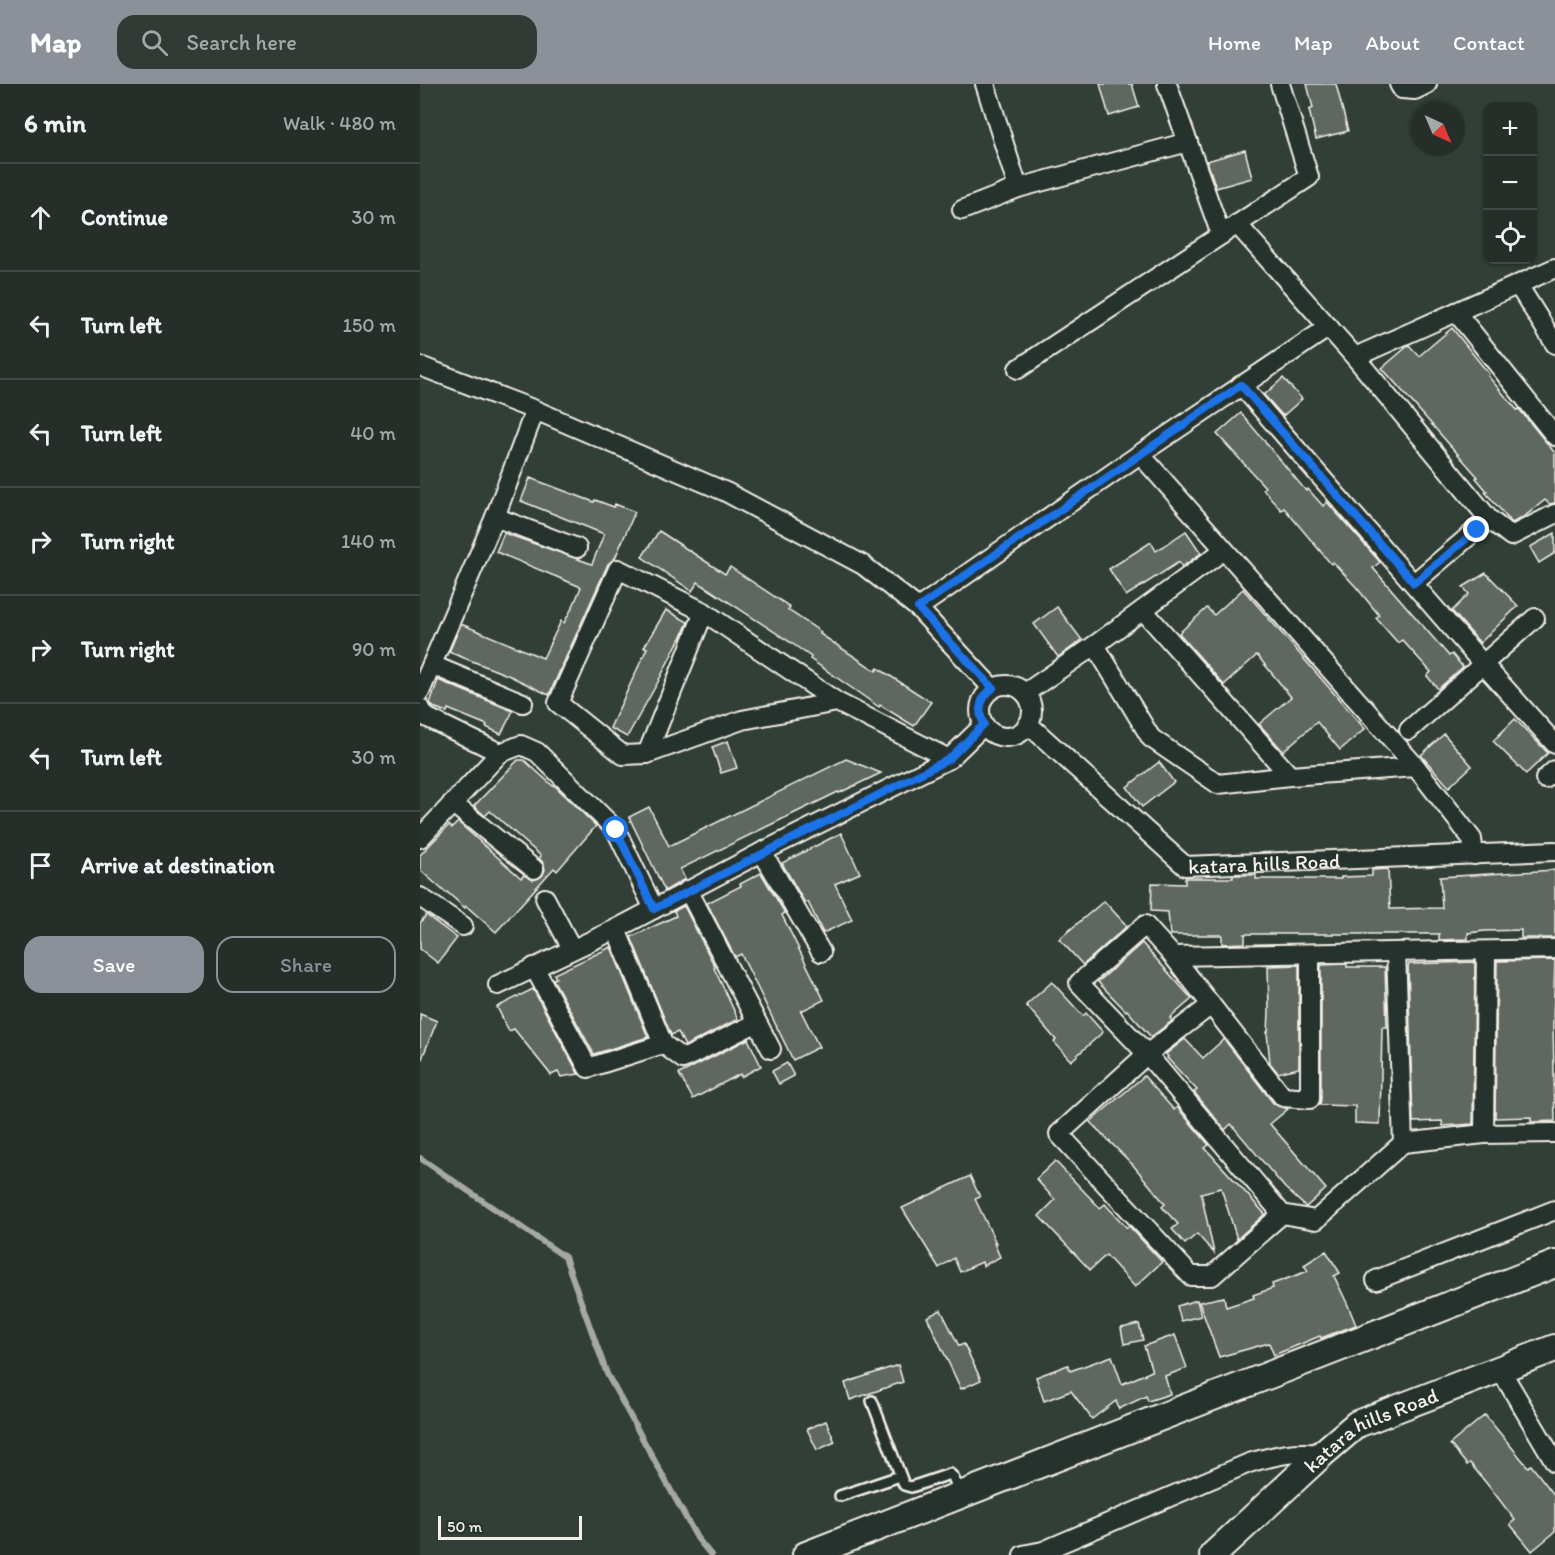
<!DOCTYPE html>
<html lang="en">
<head>
<meta charset="utf-8">
<style>
	:root { --surface:#262e2a; --page:#323a36; --text:#f1f3f6; --muted:#a4a8a8; --line:#424a47; --accent:#8c9099 }
	body { margin:0; font-family:Itim,sans-serif; background:var(--page); color:var(--text) }
	.controls { position:absolute; right:18px; top:18px; display:grid; overflow:hidden; border-radius:12px; box-shadow:0 2px 4px #0004 }
	.controls button { width:54px; height:54px; display:grid; place-items:center; padding:0; border:0; border-bottom:2px solid var(--line); background:var(--surface); color:var(--text); font:30px sans-serif }
	.compass { position:absolute; left:991px; top:18px; width:54px; height:54px; border-radius:50%; background:var(--surface); box-shadow:0 2px 4px #0004; rotate:136deg }
	.scale { position:absolute; left:18px; bottom:15px; width:144px; box-sizing:border-box; padding-left:6px; border:3px solid #f4f1e8; border-top:0; font-size:16px; line-height:21px; white-space:nowrap; color:#f4f1e8; -webkit-text-stroke:4px #26332d; paint-order:stroke }
	.stop { position:absolute; width:18px; height:18px; margin:-14px; border:4px solid #1a73e8; border-radius:50%; background:#fff }
	.stop.end { background:#1a73e8; border-color:#fff; box-shadow:0 2px 6px #0008 }
	.list { margin:0; padding:0; list-style:none }
	h2 { display:flex; justify-content:space-between; align-items:center; height:78px; margin:0; padding:0 24px; font-size:26px }
	h2 small { font-size:20px; font-weight:400; color:var(--muted) }
	.list li { display:grid; grid-template-columns:39px 1fr auto; gap:18px; align-items:center; box-sizing:border-box; height:108px; padding:0 24px; border-top:2px solid var(--line) }
	.list b { display:block; font-size:22px; white-space:nowrap }
	.list em { font-size:20px; font-style:normal; color:var(--muted) }
	.actions { display:flex; gap:12px; padding:18px 24px }
	.actions a { flex:1; padding:14px 0; border:2px solid var(--accent); border-radius:18px; text-align:center; font-size:21px; color:var(--accent) }
	.actions .main { background:var(--accent); color:#fff }
	.icon { flex:none; width:33px; height:33px; fill:none; stroke:currentColor; stroke-width:2; stroke-linecap:round; stroke-linejoin:round }
	.map { position:relative; flex:none; width:1135px; height:1471px; overflow:hidden }
	header { display:flex; align-items:center; gap:36px; box-sizing:border-box; height:84px; padding:0 30px; background:var(--accent); color:#fff }
	header strong { font-size:28px }
	nav { display:flex; gap:33px; margin-inline-start:auto; font-size:21px }
	.search { width:420px; height:54px; background:var(--page); display:flex; align-items:center; gap:15px; box-sizing:border-box; padding:0 21px; border-radius:18px; color:var(--muted); font-size:22px }
	main { display:flex }
	aside { flex:1; background:var(--surface) }
	.map>svg:first-child { display:block }
	.lines { fill:none; stroke-linecap:round; stroke-linejoin:round }
	.stream { stroke:#a6a9a1; stroke-width:6 }
	.building { fill:#5f6861; stroke:#f4f1e8; stroke-width:1.5 }
	.lane-casing { stroke:#f4f1e8; stroke-width:14 }
	.street-casing { stroke:#f4f1e8; stroke-width:22 }
	.secondary-casing { stroke:#f4f1e8; stroke-width:30 }
	.lane { stroke:#26332d; stroke-width:9 }
	.street { stroke:#26332d; stroke-width:18 }
	.secondary { stroke:#26332d; stroke-width:26 }
	.route { stroke:#1a73e8; stroke-width:8 }
	.labels { text-anchor:middle; dominant-baseline:central; stroke-width:4.5; stroke-linejoin:round; paint-order:stroke }
	.street-label { font-size:21px; fill:#f4f1e8; stroke:#26332d }
</style>
</head>
<body>
<header>
<strong>Map</strong>
<div class="search"><svg class="icon" aria-label="search" viewBox="0 0 24 24"><circle cx="10" cy="10" r="6"/><path d="M15 15l6 6"/></svg>Search here</div>
<nav><a>Home</a><a>Map</a><a>About</a><a>Contact</a></nav>
</header>
<main>
<aside>
<h2>6 min<small>Walk · 480 m</small></h2>
<ul class="list">
<li><svg class="icon" aria-label="ahead" viewBox="0 0 24 24"><path d="M12 20V5M6 11l6-6 6 6"/></svg><div><b>Continue</b></div><em>30 m</em></li>
<li><svg class="icon" aria-label="left" viewBox="0 0 24 24"><path d="M17 20v-9H6M10 6l-5 5 5 5"/></svg><div><b>Turn left</b></div><em>150 m</em></li>
<li><svg class="icon" aria-label="left" viewBox="0 0 24 24"><path d="M17 20v-9H6M10 6l-5 5 5 5"/></svg><div><b>Turn left</b></div><em>40 m</em></li>
<li><svg class="icon" aria-label="right" viewBox="0 0 24 24"><path d="M7 20v-9h11M14 6l5 5-5 5"/></svg><div><b>Turn right</b></div><em>140 m</em></li>
<li><svg class="icon" aria-label="right" viewBox="0 0 24 24"><path d="M7 20v-9h11M14 6l5 5-5 5"/></svg><div><b>Turn right</b></div><em>90 m</em></li>
<li><svg class="icon" aria-label="left" viewBox="0 0 24 24"><path d="M17 20v-9H6M10 6l-5 5 5 5"/></svg><div><b>Turn left</b></div><em>30 m</em></li>
<li><svg class="icon" aria-label="arrive" viewBox="0 0 24 24"><path d="M6 21V4h12l-3 4 3 4H6"/></svg><div><b>Arrive at destination</b></div></li>
</ul>
<div class="actions"><a class="main">Save</a><a>Share</a></div>
</aside>
<div class="map">
<svg width="1135" height="1471" viewBox="0 0 1135 1471">
	<rect width="100%" height="100%" fill="#323e38"/>
	<filter id="ink" filterUnits="userSpaceOnUse"><feTurbulence type="fractalNoise" baseFrequency=".0167" numOctaves="2"/><feDisplacementMap in="SourceGraphic" scale="12" xChannelSelector="R" yChannelSelector="G"/><feConvolveMatrix kernelMatrix="1 2 1 2 8 2 1 2 1" color-interpolation-filters="sRGB"/></filter>
	<g filter="url(#ink)">
		<g class="lines">
			<polyline class="stream" points="0,1074 145,1173 187,1290 277,1454 291,1471"/>
		</g>
		<g class="building">
			<polygon points="680,0 712,0 719,23 689,32"/>
			<polygon points="887,0 916,0 928,47 896,55 889,26 893,24"/>
			<polygon points="825,66 832,94 796,104 787,77"/>
			<polygon points="1032,244 1069,290 1068,292 1097,326 1099,325 1135,369 1135,419 1129,420 1125,416 1105,432 1092,439 1065,408 1067,407 1056,394 1058,393 962,284 989,261 999,272"/>
			<polygon points="863,294 882,315 863,332 844,311"/>
			<polygon points="821,329 886,407 888,405 903,422 907,418 960,478 953,484 1029,572 1032,570 1043,583 1018,605 1007,592 1011,588 982,556 978,559 956,534 959,531 937,504 913,478 911,480 864,424 861,426 843,405 845,403 797,350"/>
			<polygon points="110,394 174,418 175,416 194,423 195,420 215,428 195,474 188,480 129,611 90,592 29,568 41,540 123,574 141,537 144,539 154,520 161,503 76,468 84,449 172,480 184,450 101,417"/>
			<polygon points="239,447 305,490 310,483 370,523 368,526 401,548 400,550 456,587 458,584 511,618 494,642 460,621 459,623 390,575 391,573 370,558 278,498 272,507 222,473"/>
			<polygon points="766,447 781,469 762,483 759,478 706,512 689,485 731,458 736,467"/>
			<polygon points="1135,449 1135,469 1119,479 1110,463"/>
			<polygon points="1066,489 1098,522 1060,559 1032,527 1049,510 1043,503"/>
			<polygon points="823,505 945,645 920,666 897,638 863,667 839,640 871,613 837,571 804,601 759,549 787,524 794,531"/>
			<polygon points="637,523 662,556 638,573 614,540"/>
			<polygon points="246,526 268,538 261,554 257,560 238,598 207,653 190,644 227,564 224,563"/>
			<polygon points="18,596 93,627 81,650 66,643 67,641 28,625 27,628 13,623 10,619"/>
			<polygon points="1095,635 1128,669 1106,690 1073,657"/>
			<polygon points="1024,650 1052,682 1029,703 1001,671"/>
			<polygon points="308,657 317,684 301,689 292,663"/>
			<polygon points="426,675 461,689 419,709 418,708 260,785 265,795 245,807 209,733 229,723 249,762"/>
			<polygon points="98,676 104,676 133,702 134,701 176,742 137,787 134,784 76,848 46,822 45,824 27,808 26,809 0,786 0,771 29,741 32,744 38,738 101,794 104,791 113,796 122,792 125,786 124,780 119,774 121,772 70,727 65,732 54,722"/>
			<polygon points="739,678 754,698 722,723 707,703"/>
			<polygon points="421,749 440,789 415,800 432,836 403,849 388,818 385,819 362,779"/>
			<polygon points="968,785 970,825 1022,824 1020,793 1135,786 1135,854 1101,854 1101,846 1065,847 1048,849 1048,855 1019,856 1019,850 825,850 825,859 802,860 802,851 750,851 748,828 731,827 732,799 765,800 765,794 813,794 813,791 836,791 836,795 921,795 921,793 952,792 952,786"/>
			<polygon points="341,789 365,829 362,831 404,916 381,927 399,963 373,976 321,870 315,873 287,819 321,802 320,800"/>
			<polygon points="684,817 707,842 663,881 639,855"/>
			<polygon points="264,822 295,883 294,884 318,935 265,962 258,948 251,951 211,853 256,832 254,827"/>
			<polygon points="6,831 37,854 18,879 0,865 0,839"/>
			<polygon points="722,859 772,915 750,934 752,937 731,953 707,926 706,927 678,898"/>
			<polygon points="191,863 228,953 174,970 133,895 136,894 134,890"/>
			<polygon points="1135,876 1133,940 1135,1037 1111,1038 1111,1033 1075,1034 1077,877"/>
			<polygon points="1055,878 1053,1040 1023,1042 1022,1037 993,1038 988,883 989,880"/>
			<polygon points="927,880 927,883 965,883 967,943 962,943 960,1040 935,1039 935,1022 900,1021 901,1015 901,881"/>
			<polygon points="879,881 879,984 858,989 850,979 847,948 848,948 849,927 848,882"/>
			<polygon points="632,898 663,932 666,929 683,948 651,977 634,958 636,956 606,921"/>
			<polygon points="113,905 158,989 159,990 141,993 138,988 131,991 94,945 89,947 77,923"/>
			<polygon points="0,930 17,937 1,977 0,977"/>
			<polygon points="328,955 341,982 321,993 320,990 273,1015 259,990"/>
			<polygon points="765,955 783,974 804,955 854,1020 868,1025 850,1040 906,1105 886,1123 865,1104 811,1040 805,1046 774,1008 777,1006 747,974 748,973 746,970"/>
			<polygon points="367,979 374,992 359,1000 352,987"/>
			<polygon points="724,992 754,1026 757,1023 789,1061 785,1064 845,1130 817,1155 801,1104 781,1109 794,1169 777,1150 765,1160 752,1145 758,1140 742,1123 745,1120 713,1081 670,1038"/>
			<polygon points="635,1077 680,1124 685,1120 707,1144 709,1142 742,1178 715,1203 686,1171 670,1186 619,1132 635,1116 616,1095"/>
			<polygon points="550,1092 560,1113 555,1115 576,1159 574,1159 580,1173 563,1182 562,1178 540,1188 534,1174 519,1184 482,1124"/>
			<polygon points="906,1167 920,1189 914,1192 927,1219 936,1241 901,1254 900,1252 854,1271 849,1259 799,1273 779,1218 804,1213 806,1223 834,1214 833,1211 853,1204 852,1200 888,1187 884,1181"/>
			<polygon points="777,1216 781,1232 761,1237 757,1222"/>
			<polygon points="521,1226 539,1262 544,1260 561,1296 541,1305 507,1233"/>
			<polygon points="719,1240 723,1256 704,1260 701,1244"/>
			<polygon points="755,1251 767,1284 745,1292 750,1310 728,1317 726,1312 699,1325 696,1317 672,1335 651,1307 624,1317 616,1293 648,1281 650,1287 692,1272 702,1300 732,1287 724,1262"/>
			<polygon points="478,1281 483,1298 430,1316 425,1299"/>
			<polygon points="1065,1331 1108,1383 1111,1381 1135,1412 1135,1448 1112,1467 1090,1440 1095,1436 1075,1410 1050,1379 1047,1381 1030,1360"/>
			<polygon points="406,1337 415,1358 397,1366 387,1345"/>
		</g>
		<g class="lines">
			<g class="lane-casing">
				<g id="lane">
					<polyline points="452,1317 484,1401 491,1403 530,1390 533,1393 539,1408"/>
					<polyline points="420,1412 480,1392"/>
				</g>
			</g>
			<g class="street-casing">
				<g id="street">
					<polyline points="565,0 598,104"/>
					<polyline points="747,0 801,151"/>
					<polyline points="979,0 982,5 995,6 1007,0"/>
					<polyline points="542,126 598,104 768,58"/>
					<polyline points="817,140 935,273 1069,435 1091,452 1135,430"/>
					<polyline points="1098,201 1135,260"/>
					<polyline points="1036,228 1135,352"/>
					<polyline points="935,273 1135,184"/>
					<polyline points="0,282 115,326 306,408 443,481 498,524 573,605"/>
					<polyline points="598,285 889,93 860,0"/>
					<polyline points="821,301 1063,580 1135,660"/>
					<polyline points="720,370 996,683 1052,755 1054,771"/>
					<polyline points="75,433 157,464"/>
					<polyline points="994,499 1069,435"/>
					<polyline points="498,524 720,370 909,243"/>
					<polyline points="723,526 870,692"/>
					<polyline points="675,561 731,654 798,700 870,692 996,683"/>
					<polyline points="12,581 103,619"/>
					<circle cx="586" cy="627" r="26"/>
					<polyline points="0,608 75,433 115,326"/>
					<polyline points="605,609 675,561 804,466"/>
					<polyline points="417,618 322,636 227,670 203,671 138,619 198,485 284,528 417,618 529,675"/>
					<polyline points="0,624 6,633 80,669 0,754"/>
					<path id="s1" d="M608,640L765,782L1135,767"/>
					<polyline points="989,646 1115,534"/>
					<polyline points="80,669 101,661 117,668 196,746 234,825"/>
					<polyline points="227,670 284,528"/>
					<polyline points="1125,695 1135,686"/>
					<polyline points="32,719 114,785"/>
					<polyline points="342,768 401,868"/>
					<polyline points="268,806 351,965"/>
					<polyline points="0,813 43,842"/>
					<polyline points="125,814 152,865"/>
					<polyline points="196,845 243,960 263,975 336,939"/>
					<polyline points="976,868 983,1059"/>
					<polyline points="890,870 890,1015 863,1013 753,872 725,841 659,899 727,970 862,1130 896,1136 983,1059 1064,1050 1135,1049"/>
					<polyline points="753,872 1135,865"/>
					<polyline points="114,883 168,984 243,960"/>
					<polyline points="78,901 196,845 342,768 529,675 564,641"/>
					<polyline points="791,921 727,970 639,1050 771,1192 792,1192 862,1130"/>
					<polyline points="1064,1050 1066,867"/>
					<polyline points="956,1196 1135,1126"/>
					<polyline points="1080,1285 1135,1378"/>
					<path d="M603,1471L623,1467L829,1379C856,1371 873,1367 902,1370"/>
				</g>
			</g>
			<g class="secondary-casing">
				<g id="secondary">
					<polyline points="386,1471 1135,1180"/>
					<path id="s2" d="M793,1471L902,1370L937,1340L1135,1264"/>
				</g>
			</g>
			<use href="#lane" class="lane"/>
			<use href="#street" class="street"/>
			<use href="#secondary" class="secondary"/>
		</g>
	</g>
	<g class="lines" filter="url(#ink)">
		<path class="route" d="M196,746L234,825L529,675L564,640C557,626 560,614 573,604L498,524L821,301L994,499L1057,446"/>
	</g>
	<g class="labels">
		<g class="street-label">
			<text stroke="none"><textPath href="#s1" startOffset="291">katara hills Road</textPath></text>
			<text stroke="none"><textPath href="#s2" startOffset="204">katara hills Road</textPath></text>
		</g>
	</g>
</svg>
<div class="controls">
<button>+</button>
<button>−</button>
<button><svg class="icon" aria-label="locate" viewBox="0 0 24 24"><circle cx="12" cy="12" r="6"/><path d="M12 2v4M12 18v4M2 12h4M18 12h4"/></svg></button>
</div>
<svg class="compass" viewBox="-18 -18 36 36"><path d="M0-13l5 13h-10z" fill="#e53935"/><path d="M0 13l5-13h-10z" fill="#a4a8a8"/></svg>
<div class="scale">50 m</div>
<div class="stop" style="left:196px;top:746px"></div>
<div class="stop end" style="left:1057px;top:446px"></div>
</div>
</main>
</body>
</html>
